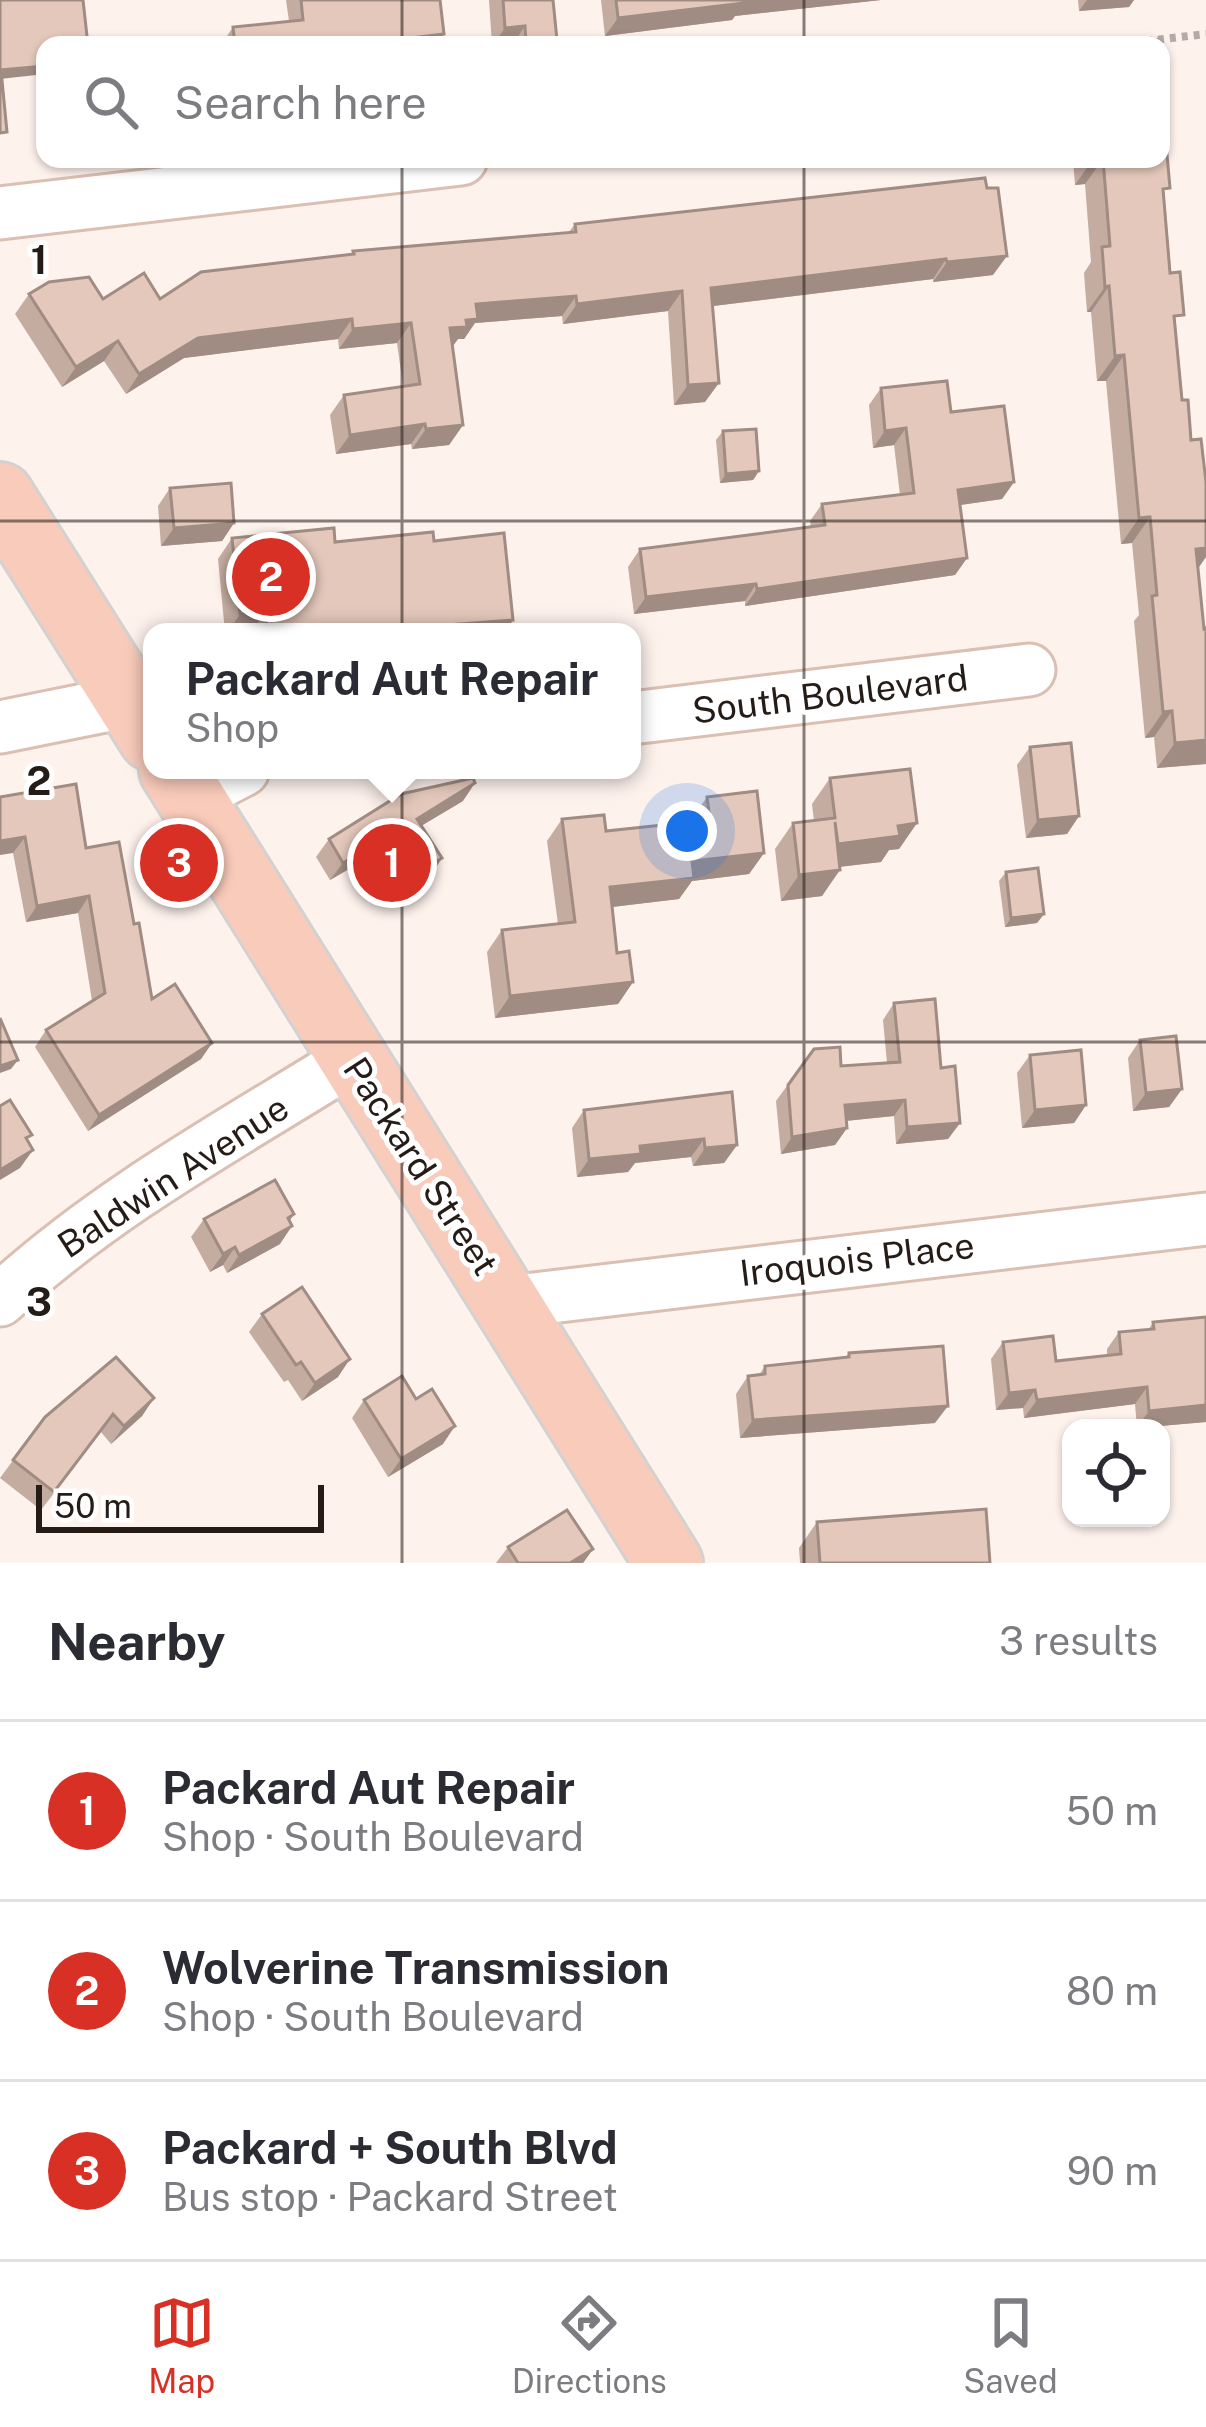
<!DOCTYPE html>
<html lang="en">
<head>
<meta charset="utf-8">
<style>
	:root { --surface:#fff; --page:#f2f2f3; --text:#2b2b33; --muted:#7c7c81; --line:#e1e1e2; --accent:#d93025 }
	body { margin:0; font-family:"Public Sans",sans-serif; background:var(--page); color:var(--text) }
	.controls { position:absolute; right:36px; bottom:36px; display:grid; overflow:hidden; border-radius:24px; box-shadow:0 3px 9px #0004 }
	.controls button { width:108px; height:108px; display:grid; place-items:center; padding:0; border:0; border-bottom:3px solid var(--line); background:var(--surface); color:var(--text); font:60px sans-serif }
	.scale { position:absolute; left:36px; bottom:30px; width:288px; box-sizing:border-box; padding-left:12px; border:6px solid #251c17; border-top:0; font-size:33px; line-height:42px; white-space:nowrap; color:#251c17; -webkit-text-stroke:9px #fff; paint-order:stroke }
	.you { position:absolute; left:687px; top:831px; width:42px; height:42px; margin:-30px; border:9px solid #fff; border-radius:50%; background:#1a73e8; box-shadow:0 0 0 18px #1a73e833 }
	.badge { display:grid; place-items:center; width:78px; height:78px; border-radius:50%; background:var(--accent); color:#fff; font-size:39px; font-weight:700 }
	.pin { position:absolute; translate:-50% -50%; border:6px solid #fff; box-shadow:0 3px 12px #0006 }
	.popup { position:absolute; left:143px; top:623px; width:498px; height:156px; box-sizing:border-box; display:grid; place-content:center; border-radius:24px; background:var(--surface); filter:drop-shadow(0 3px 9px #0005); font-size:39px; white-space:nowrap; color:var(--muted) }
	.popup b { font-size:45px; color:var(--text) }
	.popup::after { content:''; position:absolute; left:50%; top:100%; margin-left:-24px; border:24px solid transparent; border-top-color:var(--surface) }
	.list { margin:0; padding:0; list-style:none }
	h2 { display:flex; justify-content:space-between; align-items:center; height:156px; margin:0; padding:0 48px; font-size:51px }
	h2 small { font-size:39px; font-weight:400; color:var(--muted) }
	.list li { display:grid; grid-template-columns:78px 1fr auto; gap:36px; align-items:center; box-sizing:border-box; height:180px; padding:0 48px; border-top:3px solid var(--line) }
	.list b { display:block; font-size:45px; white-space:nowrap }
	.list p { margin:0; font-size:39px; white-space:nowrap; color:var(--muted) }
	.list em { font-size:39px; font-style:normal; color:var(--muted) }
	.icon { flex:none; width:66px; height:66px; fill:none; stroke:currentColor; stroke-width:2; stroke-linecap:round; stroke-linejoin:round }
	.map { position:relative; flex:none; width:1206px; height:1563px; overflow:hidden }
	.search { position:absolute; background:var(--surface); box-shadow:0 3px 9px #0004; left:36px; right:36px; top:36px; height:132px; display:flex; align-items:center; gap:30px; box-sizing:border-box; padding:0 42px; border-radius:24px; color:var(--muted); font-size:45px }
	.sheet { height:696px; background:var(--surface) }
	nav { display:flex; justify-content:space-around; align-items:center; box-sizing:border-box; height:168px; border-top:3px solid var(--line); background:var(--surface); font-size:33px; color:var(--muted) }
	nav a { display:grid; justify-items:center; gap:6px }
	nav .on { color:var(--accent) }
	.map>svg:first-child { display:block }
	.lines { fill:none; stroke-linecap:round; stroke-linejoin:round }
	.minor-casing { stroke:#dbbfb2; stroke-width:57 }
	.major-casing { stroke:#d3d2d1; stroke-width:72 }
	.path { stroke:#b5aaa5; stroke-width:8; stroke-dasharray:6 6; stroke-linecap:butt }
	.minor { stroke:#fff; stroke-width:51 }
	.major { stroke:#f9cbbb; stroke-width:66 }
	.wall { fill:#c4aca1 }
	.shaded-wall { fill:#a08c83 }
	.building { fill:#e4c8bb; stroke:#a08c83; stroke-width:3 }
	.grid { fill:none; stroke:#251c17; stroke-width:3; stroke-opacity:0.55 }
	.labels { text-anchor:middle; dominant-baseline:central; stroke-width:10; stroke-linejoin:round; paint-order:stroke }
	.street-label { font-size:36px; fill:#251c17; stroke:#fff }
	.grid-label { font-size:39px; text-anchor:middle; font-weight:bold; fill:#251c17; stroke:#fff; stroke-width:10; stroke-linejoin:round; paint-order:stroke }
</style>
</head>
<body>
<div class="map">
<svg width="1206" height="1563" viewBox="0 0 1206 1563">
	<rect width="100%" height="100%" fill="#fef2ed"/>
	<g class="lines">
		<g class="minor-casing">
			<g id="minor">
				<polyline points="0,213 461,159"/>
				<polyline points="632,718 1029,670"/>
				<polyline points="0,727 129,701"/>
				<polyline points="191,797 243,770"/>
				<path d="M0,1300C104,1203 232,1134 352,1059"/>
				<polyline points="509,1302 1206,1219"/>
			</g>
		</g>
		<g class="major-casing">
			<g id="major">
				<polyline points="0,496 152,737"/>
				<polyline points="173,770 669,1563"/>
			</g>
		</g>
		<polyline class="path" points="1146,41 1206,34"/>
		<use href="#minor" class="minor"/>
		<use href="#major" class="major"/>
	</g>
	<g class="wall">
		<polygon points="286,0 440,0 444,34 436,45 221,45 233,27 289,21"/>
		<polygon points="489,0 553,0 553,45 492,45"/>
		<polygon points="601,0 881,0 735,16 732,20 605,36"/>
		<polygon points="1078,0 1134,0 1129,7 1079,11"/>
		<polygon points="1073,159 1161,159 1198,569 1206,764 1157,768 1154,737 1145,738 1134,621 1139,615 1132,543 1121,544 1106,381 1097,381 1091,312 1087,312 1084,273 1091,262 1085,184 1075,185"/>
		<polygon points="985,178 993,275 933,282 933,279 713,306 705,402 674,405 668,311 563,324 562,316 475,323 464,339 458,339 452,347 463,425 449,445 412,449 411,444 336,454 330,415 344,395 403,386 397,343 339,349 338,339 184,358 126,394 104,361 62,387 15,314 29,294 103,299 160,299 351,254 353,251 569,232 575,224"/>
		<polygon points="881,388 951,412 1014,482 1002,499 960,505 967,558 955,575 745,606 745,601 634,614 628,567 640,549 811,527 810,521 822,504 900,495 894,445 873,448 869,405"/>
		<polygon points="723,431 759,471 753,480 720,483 716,440"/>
		<polygon points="170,488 234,523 222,541 161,546 158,506"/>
		<polygon points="232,538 335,542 434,541 513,620 505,632 225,632 218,559"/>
		<polygon points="1030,747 1079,816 1067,834 1026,838 1017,765"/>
		<polygon points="830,778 917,823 899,849 889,850 881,862 840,867 822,896 781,901 775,849 793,823 814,821 812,804"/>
		<polygon points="0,797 86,848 134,924 152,999 212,1043 201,1059 88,1131 35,1047 46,1030 92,1001 78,913 26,922 13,853"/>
		<polygon points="707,797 764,853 749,874 692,881 679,899 612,907 617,953 633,982 618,1004 495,1018 487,952 502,930 558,924 547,841 562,819 606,831 693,822 692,818"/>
		<polygon points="463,801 421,826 442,858 430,876 385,902 361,862 330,880 316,857 329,839"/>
		<polygon points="1006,872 1044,914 1037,923 1005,927 999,881"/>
		<polygon points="894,1003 941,1068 960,1123 948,1139 896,1144 894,1116 846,1121 847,1128 835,1145 781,1154 776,1101 814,1049 841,1066 887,1063 883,1020"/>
		<polygon points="1140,1040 1182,1089 1169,1107 1133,1111 1128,1058"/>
		<polygon points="1030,1055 1086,1105 1074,1123 1022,1128 1017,1073"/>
		<polygon points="584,1110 737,1145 724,1163 693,1166 691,1157 635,1163 628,1172 577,1177 572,1128"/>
		<polygon points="204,1219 289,1221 280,1244 227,1273 223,1265 210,1272 191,1237"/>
		<polygon points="262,1314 338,1377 302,1401 288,1380 284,1382 249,1332"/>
		<polygon points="1153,1322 1206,1422 1137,1428 1135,1404 1024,1418 1023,1408 996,1410 991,1359 1003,1342 1056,1361 1107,1355 1107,1349 1119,1332 1149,1329"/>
		<polygon points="849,1353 935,1423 740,1438 736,1394 748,1376 759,1375 765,1366 846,1357"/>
		<polygon points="154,1398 142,1416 111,1444 101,1432 41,1510 0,1478 45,1417"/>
		<polygon points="364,1400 443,1444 388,1477 352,1418"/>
		<polygon points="817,1522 990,1563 800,1563 799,1548"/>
		<polygon points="508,1547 593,1549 583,1563 496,1563"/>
	</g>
	<g class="shaded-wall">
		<polygon points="742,0 881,0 735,16 732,20 605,36 618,18"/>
		<polygon points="1087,0 1134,0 1129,7 1079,11"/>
		<polygon points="525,26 513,44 493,45 505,28"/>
		<polygon points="444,34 436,45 352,45"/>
		<polygon points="557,40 553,45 525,45 526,43"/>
		<polygon points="45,66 45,74 0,79 1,70"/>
		<polygon points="1093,159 1103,159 1085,184 1075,185"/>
		<polygon points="1007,256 993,275 933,282 947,262"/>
		<polygon points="946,259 933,279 697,308 711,288"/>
		<polygon points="1109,286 1091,312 1087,312 1105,287"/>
		<polygon points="682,291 668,311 563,324 577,304"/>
		<polygon points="576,296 562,316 475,323 464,339 458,339 453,346 450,328 476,304"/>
		<polygon points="352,319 338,339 184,358 126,394 139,374 198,338"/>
		<polygon points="411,323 397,343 339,349 353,329"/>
		<polygon points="118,341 104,361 62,387 76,367"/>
		<polygon points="1124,355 1106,381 1097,381 1115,356"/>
		<polygon points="719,383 705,402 674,405 688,385"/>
		<polygon points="425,424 411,444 336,454 350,435"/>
		<polygon points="463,425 449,445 412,449 426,429"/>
		<polygon points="906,428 894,445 873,448 885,431"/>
		<polygon points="759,471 753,480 720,483 726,474"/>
		<polygon points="1014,482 1002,499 946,507 958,490"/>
		<polygon points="1150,517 1132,543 1121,544 1139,518"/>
		<polygon points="234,523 222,541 161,546 174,528"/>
		<polygon points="1206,548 1206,557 1195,573 1196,549"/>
		<polygon points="967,558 955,575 745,606 757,589"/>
		<polygon points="756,584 745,601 634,614 646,597"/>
		<polygon points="265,612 251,632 228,632 240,614"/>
		<polygon points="513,620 505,632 377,632 379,630"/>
		<polygon points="1172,711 1154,737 1145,738 1163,712"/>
		<polygon points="1206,740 1206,764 1157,768 1175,743"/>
		<polygon points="475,783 463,801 404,836 417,819"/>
		<polygon points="1079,816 1067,834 1026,838 1038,820"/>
		<polygon points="917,823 899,849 889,850 881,862 819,869 838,844 898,826"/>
		<polygon points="25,837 13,853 0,855 0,841"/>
		<polygon points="374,844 361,862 330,880 343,863"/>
		<polygon points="764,853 749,874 692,881 679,899 595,909 610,887 692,861"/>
		<polygon points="442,858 430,876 385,902 398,884"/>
		<polygon points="840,870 822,896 781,901 799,875"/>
		<polygon points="89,896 78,913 26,922 37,906"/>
		<polygon points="1044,914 1037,923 1005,927 1011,918"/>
		<polygon points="633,982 618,1004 495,1018 510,996"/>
		<polygon points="212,1043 201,1059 88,1131 99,1115"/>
		<polygon points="18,1060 11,1069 0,1073 0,1066"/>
		<polygon points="1182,1089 1169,1107 1133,1111 1146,1093"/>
		<polygon points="905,1100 894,1116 834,1122 845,1105"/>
		<polygon points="1086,1105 1074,1123 1022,1128 1035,1110"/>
		<polygon points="960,1123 948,1139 896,1144 907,1127"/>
		<polygon points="847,1128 835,1145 781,1154 792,1137"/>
		<polygon points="704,1139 691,1157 635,1163 628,1172 577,1177 589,1159 640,1146"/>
		<polygon points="737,1145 724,1163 693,1166 705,1148"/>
		<polygon points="33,1150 20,1168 0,1180 0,1170"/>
		<polygon points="294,1214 282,1232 292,1226 280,1244 227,1273 239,1255"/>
		<polygon points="235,1247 223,1265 210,1272 223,1254"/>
		<polygon points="350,1359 338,1377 302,1401 315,1383"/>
		<polygon points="1147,1387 1135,1404 1024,1418 1037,1400"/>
		<polygon points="1035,1390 1023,1408 996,1410 1009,1393"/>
		<polygon points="154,1398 142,1416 111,1444 124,1426"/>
		<polygon points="1206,1405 1206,1422 1137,1428 1149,1411"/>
		<polygon points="948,1406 935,1423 740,1438 753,1420"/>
		<polygon points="455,1426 443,1444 388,1477 401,1459"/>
		<polygon points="593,1549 583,1563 570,1563"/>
	</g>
	<g class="building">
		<polygon points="0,0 83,0 88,45 45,45 45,66 1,70 7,132 0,133"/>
		<polygon points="301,0 440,0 444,34 352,45 235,45 233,27 303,20"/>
		<polygon points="503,0 553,0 557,40 526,43 525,26 505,28"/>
		<polygon points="616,0 744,0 744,3 618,18"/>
		<polygon points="1157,40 1157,45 1102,45"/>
		<polygon points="1161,88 1170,188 1163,189 1170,273 1180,272 1184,315 1174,316 1182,400 1188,400 1191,440 1201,439 1206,482 1206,548 1196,549 1204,629 1206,628 1206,740 1175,743 1172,711 1163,712 1152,596 1157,595 1150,517 1139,518 1124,355 1115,356 1109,286 1105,287 1102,247 1110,246 1103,159 1161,159"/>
		<polygon points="985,178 987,188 998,188 1007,256 947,262 946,259 711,288 719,383 688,385 682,291 577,304 576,296 476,304 478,319 466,320 467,327 450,328 463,425 426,429 425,424 350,435 344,395 420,384 411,323 353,329 352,319 198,338 139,374 118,341 76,367 29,294 49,282 89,277 103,299 144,273 160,299 201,272 354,254 353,251 576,232 575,224"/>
		<polygon points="947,381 951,412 1004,406 1014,482 958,490 967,558 757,589 756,584 646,597 640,549 825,525 822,504 914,493 906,428 885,431 881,388"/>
		<polygon points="756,429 759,471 726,474 723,431"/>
		<polygon points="231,483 234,523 174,528 170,488"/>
		<polygon points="334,528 335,542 433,532 434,541 504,533 513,620 379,630 379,632 268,632 265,612 240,614 232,538"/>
		<polygon points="1071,743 1079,816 1038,820 1030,747"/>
		<polygon points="910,769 917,823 898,826 900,836 838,844 835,822 840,870 799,875 793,823 835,818 830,778"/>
		<polygon points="473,778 475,783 417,819 442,858 398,884 374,844 343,863 329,839 401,794"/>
		<polygon points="76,784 86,848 119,842 134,924 139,923 152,999 175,984 212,1043 99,1115 46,1030 105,993 89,896 37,906 25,837 0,841 0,797"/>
		<polygon points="757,791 764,853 692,861 694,878 610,887 617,953 629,951 633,982 510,996 502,930 575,922 562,819 604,815 606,831 710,820 707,797"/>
		<polygon points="1038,868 1044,914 1011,918 1006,872"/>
		<polygon points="935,999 941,1068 955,1066 960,1123 907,1127 905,1100 845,1105 847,1128 792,1137 788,1085 814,1049 840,1047 841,1066 900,1062 894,1003"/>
		<polygon points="0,1018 18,1060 0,1066"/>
		<polygon points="1176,1036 1182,1089 1146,1093 1140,1040"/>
		<polygon points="1081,1050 1086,1105 1035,1110 1030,1055"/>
		<polygon points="732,1092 737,1145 705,1148 704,1139 640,1146 641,1154 589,1159 584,1110"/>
		<polygon points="10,1100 32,1135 26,1138 33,1150 0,1170 0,1106"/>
		<polygon points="275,1180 294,1214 288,1218 292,1226 239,1255 235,1247 223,1254 204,1219"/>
		<polygon points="302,1287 350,1359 315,1383 301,1362 296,1365 262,1314"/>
		<polygon points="1206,1317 1206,1405 1149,1411 1147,1387 1037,1400 1035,1390 1009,1393 1003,1342 1053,1336 1056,1361 1121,1354 1119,1332 1154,1329 1153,1322"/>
		<polygon points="943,1346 948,1406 753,1420 748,1376 765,1374 765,1366 849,1357 849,1353"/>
		<polygon points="116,1357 154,1398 124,1426 113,1414 54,1492 13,1460 45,1417"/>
		<polygon points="402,1376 416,1399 432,1389 455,1426 401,1459 364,1400"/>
		<polygon points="986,1509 990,1563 820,1563 817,1522"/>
		<polygon points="567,1510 593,1549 570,1563 518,1563 508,1547"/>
	</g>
	<path class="grid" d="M402,0V45M804,0V45M402,159V1563M804,159V1563M0,521H1206M0,1042H1206"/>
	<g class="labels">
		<g class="street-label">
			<text transform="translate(830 694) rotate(-7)">South Boulevard</text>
			<text transform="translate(421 1166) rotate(57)">Packard Street</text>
			<text transform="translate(173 1176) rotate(-33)">Baldwin Avenue</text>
			<text transform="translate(857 1259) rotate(-7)">Iroquois Place</text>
		</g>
	</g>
	<g class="grid-label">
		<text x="39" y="274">1</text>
		<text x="39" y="795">2</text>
		<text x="39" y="1316">3</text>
	</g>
</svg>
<div class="controls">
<button><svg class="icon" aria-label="locate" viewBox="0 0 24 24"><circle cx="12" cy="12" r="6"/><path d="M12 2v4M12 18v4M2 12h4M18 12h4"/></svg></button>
</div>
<div class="scale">50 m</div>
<div class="you"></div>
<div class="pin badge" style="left:392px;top:863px">1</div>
<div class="popup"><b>Packard Aut Repair</b>Shop</div>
<div class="pin badge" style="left:271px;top:577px">2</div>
<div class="pin badge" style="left:179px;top:863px">3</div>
<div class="search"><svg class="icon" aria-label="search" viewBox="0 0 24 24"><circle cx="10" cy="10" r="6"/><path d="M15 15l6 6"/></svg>Search here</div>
</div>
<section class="sheet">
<h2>Nearby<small>3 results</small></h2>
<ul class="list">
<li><span class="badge">1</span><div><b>Packard Aut Repair</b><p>Shop · South Boulevard</p></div><em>50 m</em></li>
<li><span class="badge">2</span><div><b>Wolverine Transmission</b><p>Shop · South Boulevard</p></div><em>80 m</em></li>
<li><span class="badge">3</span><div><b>Packard + South Blvd</b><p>Bus stop · Packard Street</p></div><em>90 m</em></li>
</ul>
</section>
<nav>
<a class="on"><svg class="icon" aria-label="map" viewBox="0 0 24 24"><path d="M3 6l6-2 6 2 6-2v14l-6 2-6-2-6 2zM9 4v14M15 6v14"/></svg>Map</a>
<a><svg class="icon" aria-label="directions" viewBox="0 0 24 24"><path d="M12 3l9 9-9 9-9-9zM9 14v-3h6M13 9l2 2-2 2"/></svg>Directions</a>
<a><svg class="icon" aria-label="saved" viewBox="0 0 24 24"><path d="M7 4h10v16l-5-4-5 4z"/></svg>Saved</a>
</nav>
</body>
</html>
